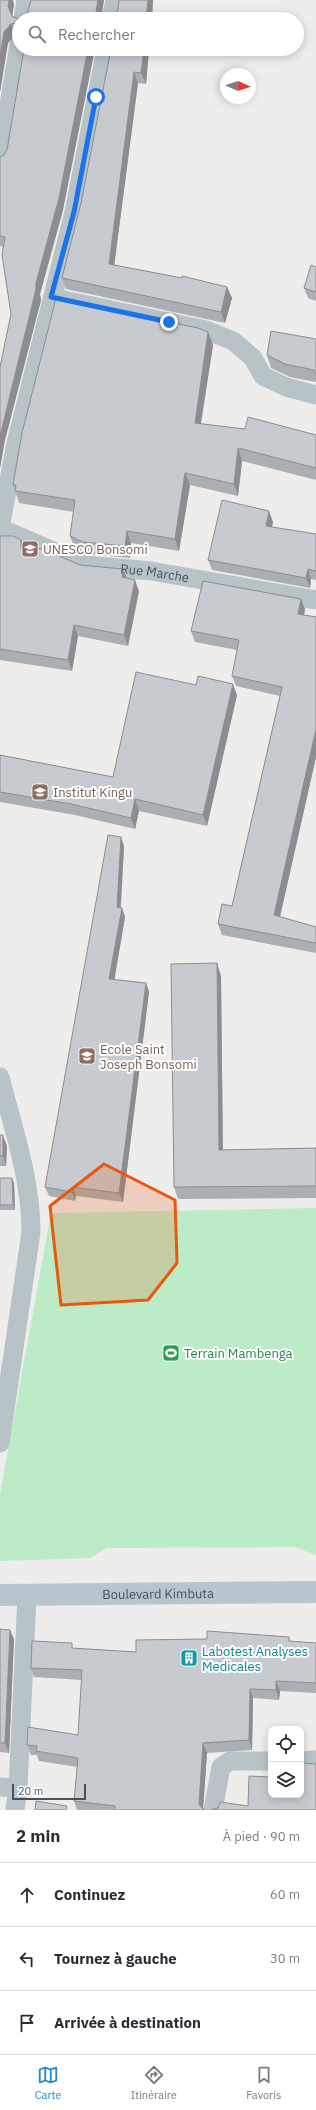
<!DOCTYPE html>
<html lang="fr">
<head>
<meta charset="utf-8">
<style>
	:root { --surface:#fff; --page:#f2f2f3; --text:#2b2b33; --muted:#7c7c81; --line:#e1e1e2; --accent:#2487d1 }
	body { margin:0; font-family:"IBM Plex Sans",sans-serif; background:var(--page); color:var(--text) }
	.controls { position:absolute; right:12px; bottom:12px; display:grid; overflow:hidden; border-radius:8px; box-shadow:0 2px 10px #0003 }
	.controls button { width:36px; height:36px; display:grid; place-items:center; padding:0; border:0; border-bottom:1px solid var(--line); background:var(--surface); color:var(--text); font:20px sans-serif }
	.compass { position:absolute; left:220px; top:68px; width:36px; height:36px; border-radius:50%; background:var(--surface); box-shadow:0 2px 10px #0003; rotate:93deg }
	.scale { position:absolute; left:12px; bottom:10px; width:74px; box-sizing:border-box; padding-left:4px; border:2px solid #465258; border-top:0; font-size:11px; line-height:14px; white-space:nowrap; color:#465258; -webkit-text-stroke:3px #fff; paint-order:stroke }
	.stop { position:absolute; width:12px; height:12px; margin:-9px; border:3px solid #1a73e8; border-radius:50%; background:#fff }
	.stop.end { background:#1a73e8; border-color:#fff; box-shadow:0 1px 4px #0008 }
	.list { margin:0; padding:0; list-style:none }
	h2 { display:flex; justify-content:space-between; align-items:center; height:52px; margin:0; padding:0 16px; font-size:17px }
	h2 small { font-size:13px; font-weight:400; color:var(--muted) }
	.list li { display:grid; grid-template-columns:26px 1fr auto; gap:12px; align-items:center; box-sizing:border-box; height:64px; padding:0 16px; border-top:1px solid var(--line) }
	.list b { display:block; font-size:15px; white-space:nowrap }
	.list em { font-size:13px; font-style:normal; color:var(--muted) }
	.icon { flex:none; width:22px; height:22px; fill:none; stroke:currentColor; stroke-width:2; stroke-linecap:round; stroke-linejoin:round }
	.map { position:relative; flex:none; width:316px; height:1810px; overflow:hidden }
	.search { position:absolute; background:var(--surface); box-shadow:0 2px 10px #0003; left:12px; right:12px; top:12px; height:44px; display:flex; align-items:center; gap:10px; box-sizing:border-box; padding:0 14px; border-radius:22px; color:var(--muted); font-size:15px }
	.sheet { height:244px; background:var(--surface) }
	nav { display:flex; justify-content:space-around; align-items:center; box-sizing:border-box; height:56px; border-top:1px solid var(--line); background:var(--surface); font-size:11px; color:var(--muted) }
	nav a { display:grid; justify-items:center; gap:2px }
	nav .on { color:var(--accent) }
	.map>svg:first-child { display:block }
	.garden { fill:#bcebc8 }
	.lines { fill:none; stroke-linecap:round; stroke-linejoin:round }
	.street { stroke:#b8c3c8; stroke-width:19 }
	.secondary { stroke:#b9c5cd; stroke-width:22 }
	.wall { fill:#abaeb2 }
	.shaded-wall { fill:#8b8d91 }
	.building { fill:#c7cacf; stroke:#8b8d91 }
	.route { stroke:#1a73e8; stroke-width:5 }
	.marked { fill:#e8590c; fill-opacity:0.2; stroke:#e8590c; stroke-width:3; stroke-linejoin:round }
	.labels { text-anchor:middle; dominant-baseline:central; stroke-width:4; stroke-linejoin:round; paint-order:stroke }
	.education-label { font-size:13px; fill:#785e54; stroke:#fff; text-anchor:start }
	.street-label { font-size:13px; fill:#465258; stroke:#fff }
	.leisure-label { font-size:13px; fill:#27864d; stroke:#fff; text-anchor:start }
	.culture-label { font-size:13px; fill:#0d838f; stroke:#fff; text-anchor:start }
</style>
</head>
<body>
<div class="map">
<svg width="316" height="1810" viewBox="0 0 316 1810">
	<rect width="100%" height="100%" fill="#efecec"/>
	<polygon class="garden" points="316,1208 316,1555 294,1547 107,1548 90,1558 0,1561 0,1494 51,1213"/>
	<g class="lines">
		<g class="street">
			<polyline points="23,19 26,0"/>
			<polyline points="111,19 115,0"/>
			<polyline points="0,159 19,45"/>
			<polyline points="64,300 206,330 233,341 253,358 263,376 286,387 316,395"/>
			<polyline points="0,528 16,443 74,212 106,49"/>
			<path id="s1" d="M0,528L85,565L151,571L316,600"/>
			<path d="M0,1077C13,1128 31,1179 31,1232L0,1443"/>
			<polyline points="301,1761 316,1760"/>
			<polyline points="0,1787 18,1788"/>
			<polyline points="15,1810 18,1788 27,1596"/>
			<polyline points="213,1810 221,1767 230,1761 271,1761"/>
		</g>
		<path class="secondary" id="s2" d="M0,1595L316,1592"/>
	</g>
	<g class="wall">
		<polygon points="0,0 14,4 12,16 18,19 27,15 31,0 104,0 101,16 110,18 118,10 119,0 153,0 152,19 19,19 19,34 15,35 8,43 0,92"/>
		<polygon points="111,49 149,49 146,84 138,83 114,265 227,287 232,298 225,323 66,289 62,278 81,203"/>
		<polygon points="0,157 63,210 40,294 41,300 5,440 11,314 3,247 0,246"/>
		<polygon points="316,267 316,301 308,298 304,288"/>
		<polygon points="208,332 213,345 201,424 245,429 316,435 316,480 242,461 238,496 190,485 179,551 131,543 130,558 88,554 75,549 70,536 74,512 19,503 13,484"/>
		<polygon points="316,339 316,382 290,377 271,368 267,355"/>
		<polygon points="273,522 272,527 316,534 316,580 311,579 310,588 212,570 208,560"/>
		<polygon points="0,536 21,540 24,548 80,565 123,569 127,578 139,591 128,646 78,636 72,671 0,660"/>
		<polygon points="305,609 304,615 316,617 316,757 280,917 316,927 316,953 222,935 218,924 232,906 280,696 236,686 232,676 237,650 195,642 191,631"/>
		<polygon points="237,695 207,826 139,811 135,829 75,815 0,802 0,755 113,777"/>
		<polygon points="124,846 121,907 122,908 125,917 114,980 146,983 149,992 123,1202 76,1196 75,1201 49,1196 45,1187"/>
		<polygon points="221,976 223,1150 316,1148 316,1198 178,1199 174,1187"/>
		<polygon points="0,1135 7,1146 6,1166 0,1166"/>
		<polygon points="0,1178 14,1183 15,1210 0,1210"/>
		<polygon points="0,1629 14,1639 9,1753 0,1752"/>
		<polygon points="289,1637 290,1641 316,1643 316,1693 280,1691 279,1700 253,1698 252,1750 207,1753 203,1809 205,1810 77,1810 74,1801 77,1767 39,1761 37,1755 31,1755 27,1745 78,1735 82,1680 34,1677 31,1668 74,1648 136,1652"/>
	</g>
	<g class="shaded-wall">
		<polygon points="9,0 13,0 14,4 12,18 8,6"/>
		<polygon points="98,0 104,0 101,19 96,11"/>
		<polygon points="148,0 153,0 152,19 146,19"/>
		<polygon points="11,24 15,35 8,43 0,92 0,56 4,32"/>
		<polygon points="88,49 95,49 63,210 40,294 41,300 5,440 0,469 0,436 1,429 36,283"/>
		<polygon points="144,49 149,49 146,84 141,73"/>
		<polygon points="134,72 138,83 113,275 109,264"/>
		<polygon points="227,287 232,298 225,323 221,312"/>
		<polygon points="208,332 213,345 199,435 195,423"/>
		<polygon points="238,448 242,461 238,496 234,484"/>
		<polygon points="185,473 190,485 179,551 175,539"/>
		<polygon points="269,511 273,522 270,536 266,526"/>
		<polygon points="127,531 131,543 130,558 125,546"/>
		<polygon points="21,540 26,551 21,548"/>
		<polygon points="123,569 127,580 122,577"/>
		<polygon points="308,569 311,579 310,588 306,578"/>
		<polygon points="135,580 139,591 128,646 124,635"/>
		<polygon points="301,599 305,609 302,625 298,614"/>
		<polygon points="74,625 78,636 72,671 68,660"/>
		<polygon points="233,684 237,695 207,826 203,815"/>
		<polygon points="316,729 316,757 278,925 274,915"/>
		<polygon points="135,799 139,811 135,829 131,818"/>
		<polygon points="121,837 124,846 120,916 117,907"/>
		<polygon points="122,908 125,917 113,988 109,979"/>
		<polygon points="217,963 221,976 223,1162 219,1150"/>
		<polygon points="146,983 149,992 123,1202 119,1193"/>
		<polygon points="3,1135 7,1146 6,1166 3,1156"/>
		<polygon points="12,1178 14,1183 15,1210 13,1205"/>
		<polygon points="73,1187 76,1196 75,1201 72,1192"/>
		<polygon points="10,1630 14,1639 9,1753 5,1743"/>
		<polygon points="276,1681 280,1691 279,1700 276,1690"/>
		<polygon points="250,1689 253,1698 252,1750 249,1740"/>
		<polygon points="203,1743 207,1753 203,1810 199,1804"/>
	</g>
	<g class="building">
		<polygon points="0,0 9,0 8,6 12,16 18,19 27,15 31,0 98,0 96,11 100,16 110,18 118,10 119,0 148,0 146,19 19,19 19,25 17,23 11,24 4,32 0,56"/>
		<polygon points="24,49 88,49 59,198 36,283 36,289 0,436 0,367 11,314 2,255 5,237 0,236 0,157 4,155 7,150"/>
		<polygon points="111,49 144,49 141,73 134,72 109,264 182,278 182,276 227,287 221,312 62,278 81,203"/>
		<polygon points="311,265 316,267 316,292 304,288"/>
		<polygon points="56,298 198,328 208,332 195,423 245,429 248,417 316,435 316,468 238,448 234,484 185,473 175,539 127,531 125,546 83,542 70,536 75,500 15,491 16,485 13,484 22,433"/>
		<polygon points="271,331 316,339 316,373 314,372 314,370 285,364 267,355"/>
		<polygon points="222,500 269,511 266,526 316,534 316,571 308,569 306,578 208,560"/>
		<polygon points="0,536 13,536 21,540 21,548 43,549 80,565 123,569 122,577 135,580 124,635 74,625 68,660 0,649"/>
		<polygon points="203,581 301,599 298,614 316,617 316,729 274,915 316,927 316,943 218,924 222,904 232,906 282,687 232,676 239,640 191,631"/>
		<polygon points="136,672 196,685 198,676 233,684 203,815 135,799 131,818 71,804 0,792 0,755 113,777"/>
		<polygon points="108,835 121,837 117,907 122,908 109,979 146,983 119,1193 73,1187 72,1192 45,1187"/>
		<polygon points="217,963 219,1150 316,1148 316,1186 174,1187 171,964"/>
		<polygon points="0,1135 3,1135 3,1156 0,1155"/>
		<polygon points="0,1178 12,1178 13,1205 0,1205"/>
		<polygon points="0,1629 10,1630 5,1743 0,1743"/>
		<polygon points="207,1631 289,1637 289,1641 316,1643 316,1683 276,1681 276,1690 250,1689 249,1740 203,1743 199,1804 202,1808 205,1810 115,1810 115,1806 74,1801 78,1758 36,1751 37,1746 27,1745 28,1727 78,1735 82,1670 31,1668 32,1641 72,1643 72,1648 136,1652 136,1640 207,1639"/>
		<polygon points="302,1763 316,1764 316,1810 211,1810 218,1808 220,1802 248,1806 249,1776 271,1777 271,1795 301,1795 301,1772"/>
		<polygon points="36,1801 67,1806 66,1810 35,1810"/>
	</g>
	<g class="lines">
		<polyline class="route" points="96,97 74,212 51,297 169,322"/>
	</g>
	<path class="marked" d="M104,1164L175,1200L177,1263L148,1300L61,1305L50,1206Z"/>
	<defs>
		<g id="school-square" transform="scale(0.9)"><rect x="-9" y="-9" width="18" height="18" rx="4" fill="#8d6e63" stroke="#fff"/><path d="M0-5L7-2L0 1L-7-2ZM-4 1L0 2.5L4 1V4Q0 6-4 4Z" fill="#fff"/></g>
		<g id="stadium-square" transform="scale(0.9)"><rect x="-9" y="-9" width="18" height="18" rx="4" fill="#2e9e5b" stroke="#fff"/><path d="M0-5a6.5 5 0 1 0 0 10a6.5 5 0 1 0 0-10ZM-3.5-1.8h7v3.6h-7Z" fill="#fff"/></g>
		<g id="building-square" transform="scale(0.9)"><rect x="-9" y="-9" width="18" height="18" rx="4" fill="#0f9aa8" stroke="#fff"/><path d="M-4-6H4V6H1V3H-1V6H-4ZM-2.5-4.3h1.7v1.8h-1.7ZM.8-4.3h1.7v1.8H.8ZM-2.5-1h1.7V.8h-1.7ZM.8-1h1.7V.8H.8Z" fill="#fff"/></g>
	</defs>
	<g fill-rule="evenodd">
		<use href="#school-square" x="30" y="549"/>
		<use href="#school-square" x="40" y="792"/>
		<use href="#school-square" x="87" y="1056"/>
		<use href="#stadium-square" x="171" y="1353"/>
		<use href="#building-square" x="189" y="1658"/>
	</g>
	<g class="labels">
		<g class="education-label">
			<text x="43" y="549">UNESCO Bonsomi</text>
			<text x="53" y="792">Institut Kingu</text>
			<text x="100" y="1049">Ecole Saint<tspan x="100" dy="15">Joseph Bonsomi</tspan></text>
		</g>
		<g class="street-label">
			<text stroke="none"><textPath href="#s1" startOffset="163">Rue Marche</textPath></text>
			<text stroke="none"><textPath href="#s2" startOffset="158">Boulevard Kimbuta</textPath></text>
		</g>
		<g class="leisure-label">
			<text x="184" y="1353">Terrain Mambenga</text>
		</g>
		<g class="culture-label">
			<text x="202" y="1651">Labotest Analyses<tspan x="202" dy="15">Medicales</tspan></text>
		</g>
	</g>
</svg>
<div class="controls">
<button><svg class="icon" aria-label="locate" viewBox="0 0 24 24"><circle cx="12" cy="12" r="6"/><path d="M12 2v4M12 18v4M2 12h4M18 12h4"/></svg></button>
<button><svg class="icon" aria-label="layers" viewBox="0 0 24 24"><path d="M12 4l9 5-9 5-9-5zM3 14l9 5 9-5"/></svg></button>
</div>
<svg class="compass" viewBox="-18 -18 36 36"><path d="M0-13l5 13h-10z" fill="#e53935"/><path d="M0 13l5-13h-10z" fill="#7c7c81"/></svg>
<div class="scale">20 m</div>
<div class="stop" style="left:96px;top:97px"></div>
<div class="stop end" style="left:169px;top:322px"></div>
<div class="search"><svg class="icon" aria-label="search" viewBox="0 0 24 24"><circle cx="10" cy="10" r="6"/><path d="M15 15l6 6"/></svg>Rechercher</div>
</div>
<section class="sheet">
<h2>2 min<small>À pied · 90 m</small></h2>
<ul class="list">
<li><svg class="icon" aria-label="ahead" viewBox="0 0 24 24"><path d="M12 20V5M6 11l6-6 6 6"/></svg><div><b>Continuez</b></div><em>60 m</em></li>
<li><svg class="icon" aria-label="left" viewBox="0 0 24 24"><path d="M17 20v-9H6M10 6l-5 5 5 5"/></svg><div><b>Tournez à gauche</b></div><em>30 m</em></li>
<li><svg class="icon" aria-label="arrive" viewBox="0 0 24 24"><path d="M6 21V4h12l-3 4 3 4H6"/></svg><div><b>Arrivée à destination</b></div></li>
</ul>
</section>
<nav>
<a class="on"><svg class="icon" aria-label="map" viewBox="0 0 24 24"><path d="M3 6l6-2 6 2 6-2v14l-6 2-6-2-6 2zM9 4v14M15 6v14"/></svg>Carte</a>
<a><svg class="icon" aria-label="directions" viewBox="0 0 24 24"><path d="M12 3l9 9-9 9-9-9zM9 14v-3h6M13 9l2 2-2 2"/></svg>Itinéraire</a>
<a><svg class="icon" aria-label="saved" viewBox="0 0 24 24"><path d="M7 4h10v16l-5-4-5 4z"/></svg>Favoris</a>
</nav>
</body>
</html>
